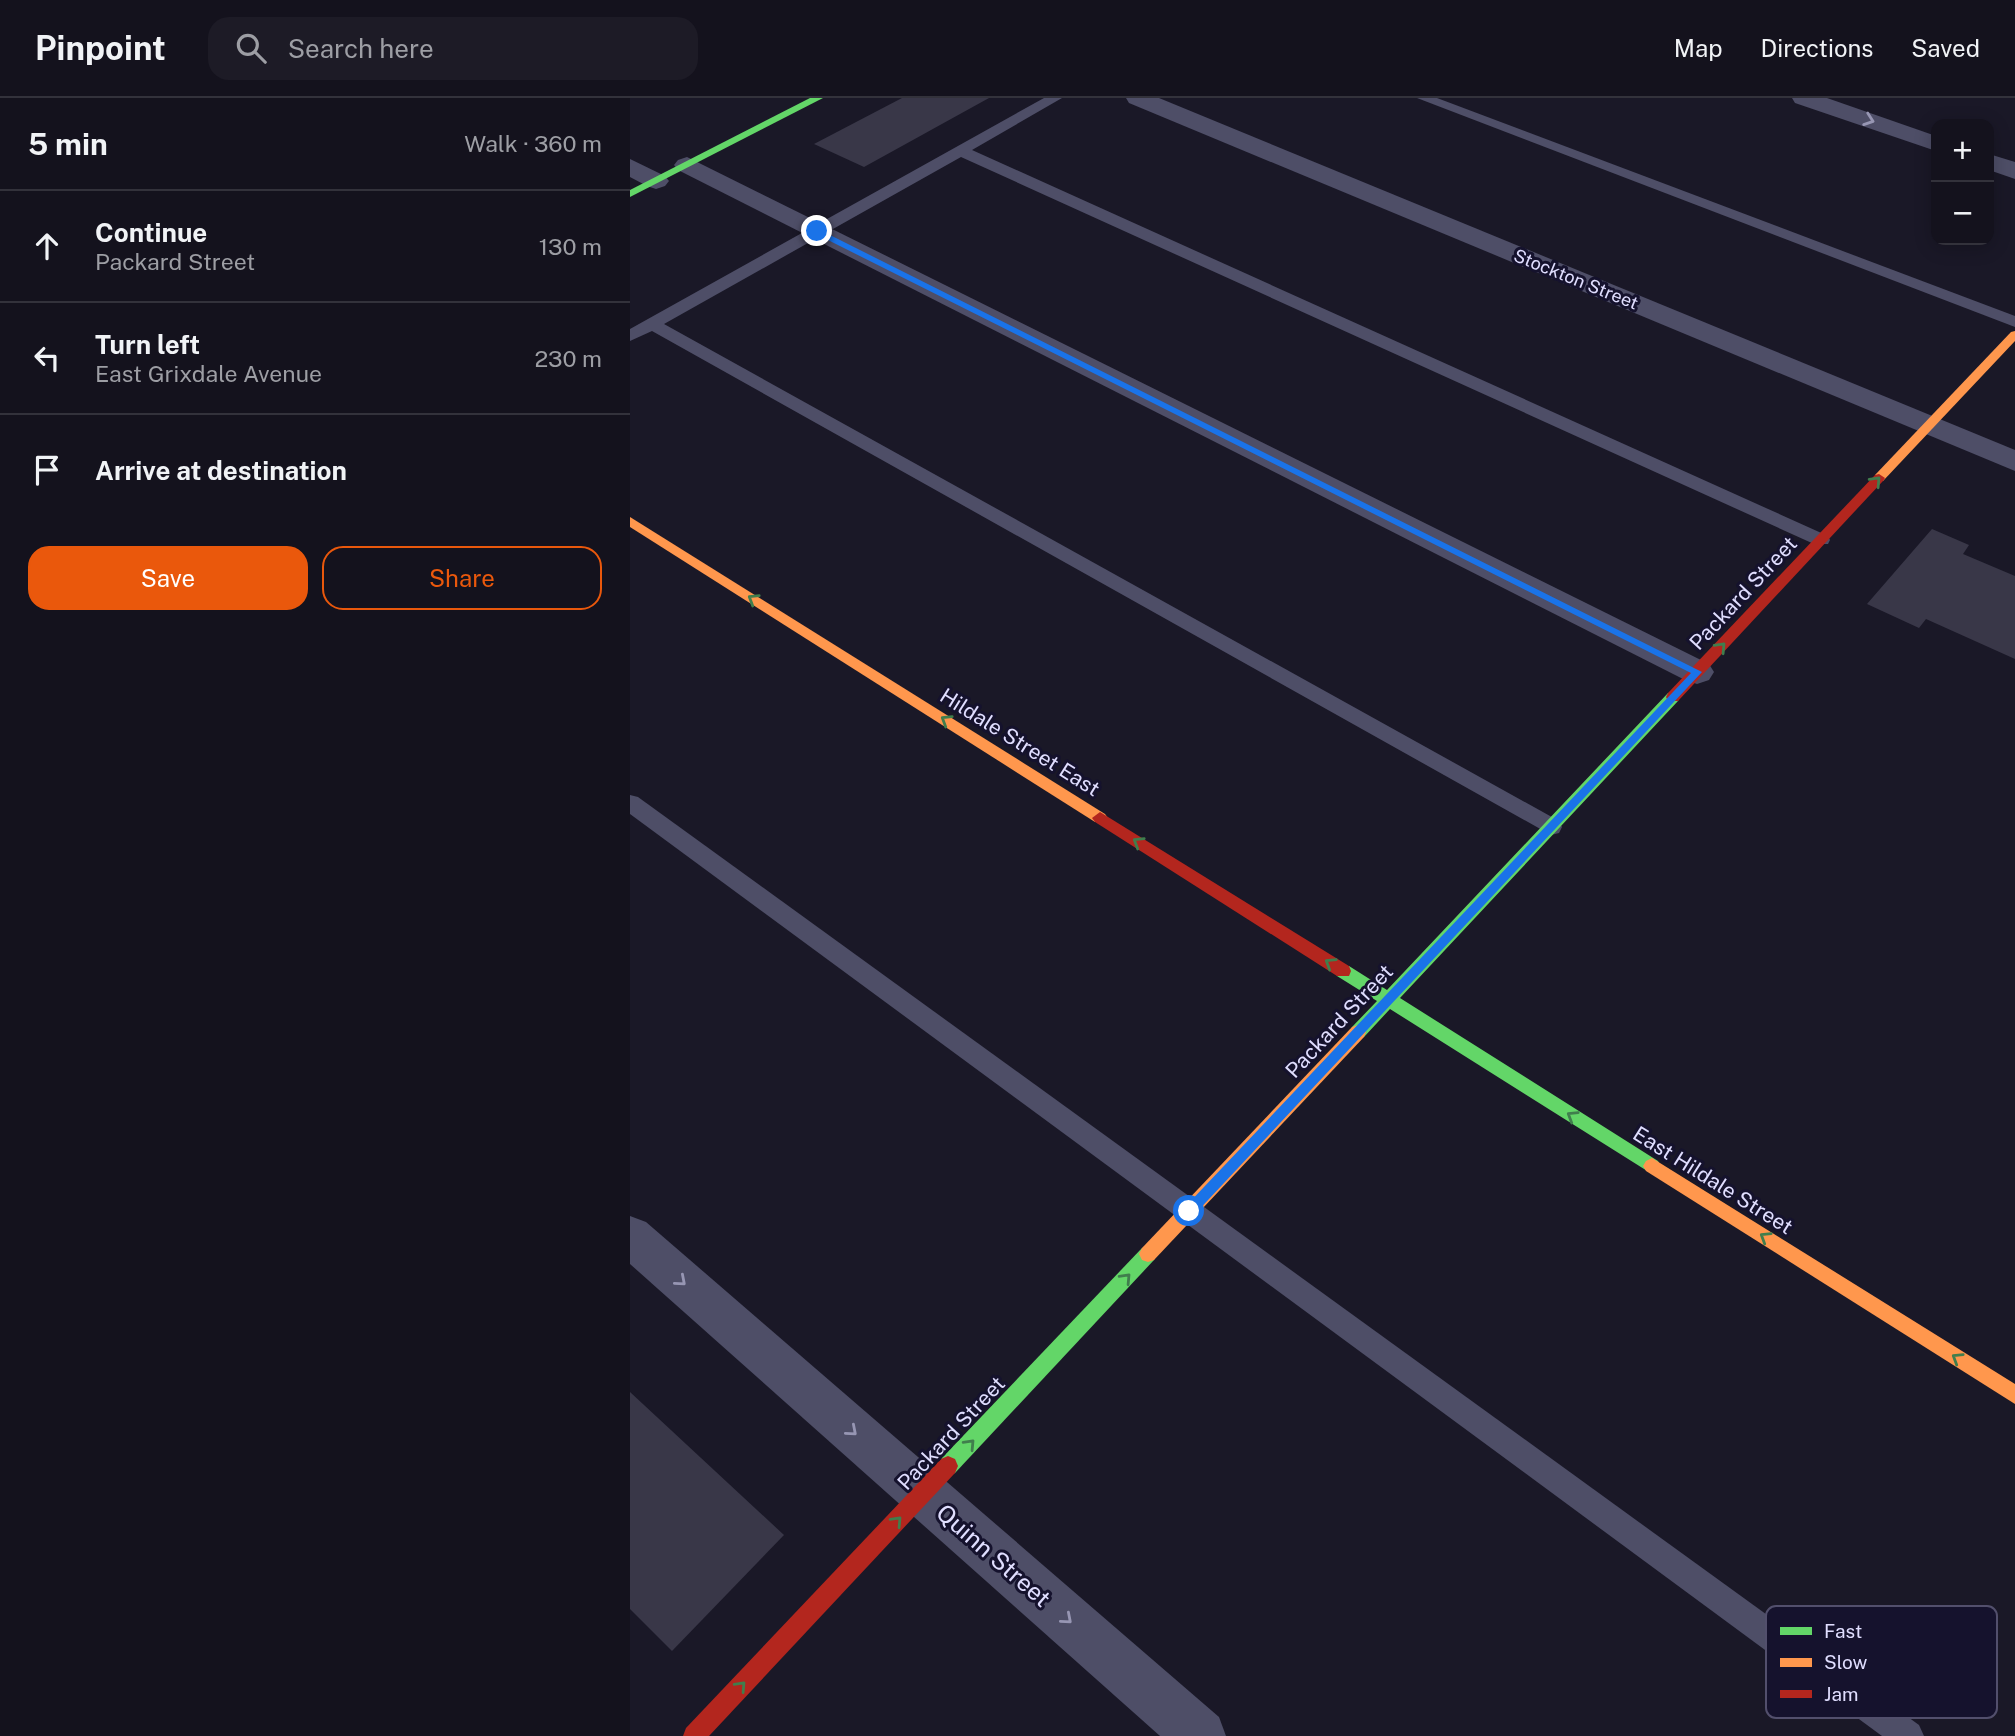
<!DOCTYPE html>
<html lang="en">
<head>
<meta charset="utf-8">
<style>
	:root { --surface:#14121d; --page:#1d1b26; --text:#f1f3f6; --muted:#9d9ea4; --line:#33323b; --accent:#ea580c }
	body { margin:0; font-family:"Public Sans",sans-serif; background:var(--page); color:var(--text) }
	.controls { position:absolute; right:21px; top:21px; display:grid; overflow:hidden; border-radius:14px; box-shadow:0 4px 18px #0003 }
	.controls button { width:63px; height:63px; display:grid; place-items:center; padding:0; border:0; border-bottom:2px solid var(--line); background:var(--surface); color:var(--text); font:35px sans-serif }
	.stop { position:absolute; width:21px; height:21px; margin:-16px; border:5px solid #1a73e8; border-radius:50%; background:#fff }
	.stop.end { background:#1a73e8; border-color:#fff; box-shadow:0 2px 7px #0008 }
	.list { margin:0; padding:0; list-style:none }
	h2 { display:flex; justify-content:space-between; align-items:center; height:91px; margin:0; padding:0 28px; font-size:30px }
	h2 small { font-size:23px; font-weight:400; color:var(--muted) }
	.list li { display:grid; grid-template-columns:46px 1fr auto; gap:21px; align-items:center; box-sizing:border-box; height:112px; padding:0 28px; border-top:2px solid var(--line) }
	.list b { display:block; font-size:26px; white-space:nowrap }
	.list p { margin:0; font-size:23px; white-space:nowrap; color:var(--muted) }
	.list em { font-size:23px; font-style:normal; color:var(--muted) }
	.actions { display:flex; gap:14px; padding:21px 28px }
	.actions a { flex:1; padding:16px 0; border:2px solid var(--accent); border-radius:21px; text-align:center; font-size:24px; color:var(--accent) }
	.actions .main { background:var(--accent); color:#fff }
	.icon { flex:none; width:38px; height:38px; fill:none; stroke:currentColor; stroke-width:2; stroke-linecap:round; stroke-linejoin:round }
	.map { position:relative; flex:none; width:1385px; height:1638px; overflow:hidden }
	header { display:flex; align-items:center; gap:42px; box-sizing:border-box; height:98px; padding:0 35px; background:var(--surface); border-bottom:2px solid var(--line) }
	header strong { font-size:33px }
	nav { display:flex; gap:38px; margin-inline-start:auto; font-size:24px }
	.search { width:490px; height:63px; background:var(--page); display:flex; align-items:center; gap:18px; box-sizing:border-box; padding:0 24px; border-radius:21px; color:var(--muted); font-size:26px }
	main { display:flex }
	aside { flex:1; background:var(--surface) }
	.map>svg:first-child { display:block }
	.building { fill:#393748 }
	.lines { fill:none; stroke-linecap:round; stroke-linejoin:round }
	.lane { fill:#4e4e67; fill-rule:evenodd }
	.street { fill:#4e4e67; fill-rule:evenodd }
	.fast { fill:#63d668; fill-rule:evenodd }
	.slow { fill:#ff974d; fill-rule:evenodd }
	.jam { fill:#b3261e; fill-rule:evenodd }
	.oneway { stroke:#9796b3 }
	.oneway2 { stroke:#407e4d }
	.route { fill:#1a73e8 }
	.labels { text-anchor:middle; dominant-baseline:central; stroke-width:6; stroke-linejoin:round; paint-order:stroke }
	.far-street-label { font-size:18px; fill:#e0deff; stroke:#15122d }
	.street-label { font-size:21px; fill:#e0deff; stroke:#15122d }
	.near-street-label { font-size:24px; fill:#e0deff; stroke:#15122d }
	.key { fill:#15122d; stroke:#524f6c; stroke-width:2 }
	.key-label { font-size:19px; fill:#e0deff }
</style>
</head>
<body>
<header>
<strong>Pinpoint</strong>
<div class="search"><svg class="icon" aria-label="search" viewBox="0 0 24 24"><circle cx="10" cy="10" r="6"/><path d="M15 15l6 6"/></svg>Search here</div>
<nav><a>Map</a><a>Directions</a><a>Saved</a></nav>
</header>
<main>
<aside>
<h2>5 min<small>Walk · 360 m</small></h2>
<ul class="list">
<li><svg class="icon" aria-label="ahead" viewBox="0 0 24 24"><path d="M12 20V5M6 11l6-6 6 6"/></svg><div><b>Continue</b><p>Packard Street</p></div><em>130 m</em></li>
<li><svg class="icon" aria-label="left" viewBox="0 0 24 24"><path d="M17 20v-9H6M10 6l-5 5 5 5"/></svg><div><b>Turn left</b><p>East Grixdale Avenue</p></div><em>230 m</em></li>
<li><svg class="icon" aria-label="arrive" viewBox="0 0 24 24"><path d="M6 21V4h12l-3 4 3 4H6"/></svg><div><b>Arrive at destination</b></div></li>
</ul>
<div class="actions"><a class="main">Save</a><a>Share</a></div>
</aside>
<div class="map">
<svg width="1385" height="1638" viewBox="0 0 1385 1638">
	<rect width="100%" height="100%" fill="#1a1827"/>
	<g class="building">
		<polygon points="272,0 359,0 234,69 184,46"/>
		<polygon points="1302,431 1339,447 1333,456 1385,478 1385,561 1296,521 1289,530 1237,506"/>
		<polygon points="0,1294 154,1437 42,1553 0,1511"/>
	</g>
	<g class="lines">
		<g class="lane">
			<polygon points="414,0 432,0 342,52 1198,438 1200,442 1198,446 1184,446 331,59 34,226 929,723 932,729 929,735 921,737 22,233 0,243 0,231"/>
			<polygon points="787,0 807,0 1385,218 1385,229"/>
			<polygon points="0,697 8,699 1289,1627 1294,1638 1252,1638 0,716"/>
		</g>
		<g class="street">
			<polygon points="496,0 529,0 1385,352 1385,373 499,5"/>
			<polygon points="1162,0 1197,0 1306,38 1306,53 1165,5"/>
			<polygon points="1359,56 1385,64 1385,81 1359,72"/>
			<polygon points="57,59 1079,566 1084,574 1079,582 1067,586 1055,582 48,72 44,67 48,62"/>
			<polygon points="0,61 35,78 39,83 35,88 26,91 17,88 0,79"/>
			<polygon points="0,1118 16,1124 589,1619 596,1638 530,1638 0,1166"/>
		</g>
		<g class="fast">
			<polygon points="180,0 193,0 0,99 0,92"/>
			<polygon points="1043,594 1048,595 1050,599 1048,603 770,900 1028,1063 1031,1068 1028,1073 1022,1076 760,911 734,939 728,941 722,939 720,934 722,929 747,903 707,878 705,873 707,868 719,868 757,892 1038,595"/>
			<polygon points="518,1148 524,1150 527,1156 524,1162 325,1375 318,1378 311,1375 308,1368 311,1361 512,1150"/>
		</g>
		<g class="slow">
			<polygon points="1385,233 1385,243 1253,383 1245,383 1245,377 1381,234"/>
			<polygon points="0,419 475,716 478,720 475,724 465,724 0,429"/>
			<polygon points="728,927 734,929 736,934 734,939 524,1162 518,1164 512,1162 509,1156 512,1150 722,929"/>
			<polygon points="1022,1060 1385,1286 1385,1306 1016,1073 1013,1068 1016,1063"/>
		</g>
		<g class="jam">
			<polygon points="1249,376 1255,380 1253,383 1048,603 1038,603 1036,599 1038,595 1245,377"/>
			<polygon points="470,714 719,868 721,873 719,878 707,878 465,724 462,720"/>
			<polygon points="318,1358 325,1361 328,1368 325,1375 79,1638 53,1638 56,1630 311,1361"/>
		</g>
	</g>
	<defs><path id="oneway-chevron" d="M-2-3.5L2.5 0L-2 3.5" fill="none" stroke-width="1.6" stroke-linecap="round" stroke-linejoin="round" transform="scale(1.75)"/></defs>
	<g class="oneway">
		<use href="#oneway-chevron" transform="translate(1239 22) rotate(19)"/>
		<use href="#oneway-chevron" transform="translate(51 1183) rotate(41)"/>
		<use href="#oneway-chevron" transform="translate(222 1333) rotate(41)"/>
		<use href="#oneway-chevron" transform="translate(437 1521) rotate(41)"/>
	</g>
	<g class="oneway2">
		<use href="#oneway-chevron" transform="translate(1246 383) rotate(-47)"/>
		<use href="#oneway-chevron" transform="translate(123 501) rotate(-148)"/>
		<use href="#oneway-chevron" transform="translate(1091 549) rotate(-47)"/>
		<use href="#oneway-chevron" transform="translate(316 622) rotate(-148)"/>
		<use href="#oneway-chevron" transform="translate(508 744) rotate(-148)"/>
		<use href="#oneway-chevron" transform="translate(700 865) rotate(-148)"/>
		<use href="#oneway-chevron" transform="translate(942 1018) rotate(-148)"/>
		<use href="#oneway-chevron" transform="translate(1135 1139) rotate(-148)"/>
		<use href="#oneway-chevron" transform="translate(496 1180) rotate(-47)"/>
		<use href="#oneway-chevron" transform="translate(1327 1260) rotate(-148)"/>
		<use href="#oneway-chevron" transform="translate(340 1346) rotate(-47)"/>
		<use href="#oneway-chevron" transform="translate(267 1423) rotate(-47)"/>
		<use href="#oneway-chevron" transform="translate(111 1588) rotate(-47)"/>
	</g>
	<polygon class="route" points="184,132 190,132 1072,574 564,1117 555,1117 555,1109 1061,575 184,135"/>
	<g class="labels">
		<g class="far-street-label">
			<text transform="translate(946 181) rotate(22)">Stockton Street</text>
		</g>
		<g class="street-label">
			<text transform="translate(1113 495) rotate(-47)">Packard Street</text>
			<text transform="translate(390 644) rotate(32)">Hildale Street East</text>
			<text transform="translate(709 923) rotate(-47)">Packard Street</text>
			<text transform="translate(1083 1082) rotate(32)">East Hildale Street</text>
			<text transform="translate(321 1335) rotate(-47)">Packard Street</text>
		</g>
		<g class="near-street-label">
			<text transform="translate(364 1457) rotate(41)">Quinn Street</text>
		</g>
	</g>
	<rect x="1136" y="1508" width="231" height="112" rx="10" class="key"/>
	<rect x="1150" y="1529" width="32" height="8" fill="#63d668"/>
	<rect x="1150" y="1560" width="32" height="9" fill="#ff974d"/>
	<rect x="1150" y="1592" width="32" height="8" fill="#b3261e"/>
	<g class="key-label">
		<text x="1194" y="1540">Fast</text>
		<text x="1194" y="1571">Slow</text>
		<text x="1194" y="1603">Jam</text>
	</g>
</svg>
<div class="controls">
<button>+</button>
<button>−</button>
</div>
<div class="stop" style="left:559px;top:1113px"></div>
<div class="stop end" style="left:187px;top:133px"></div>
</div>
</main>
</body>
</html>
